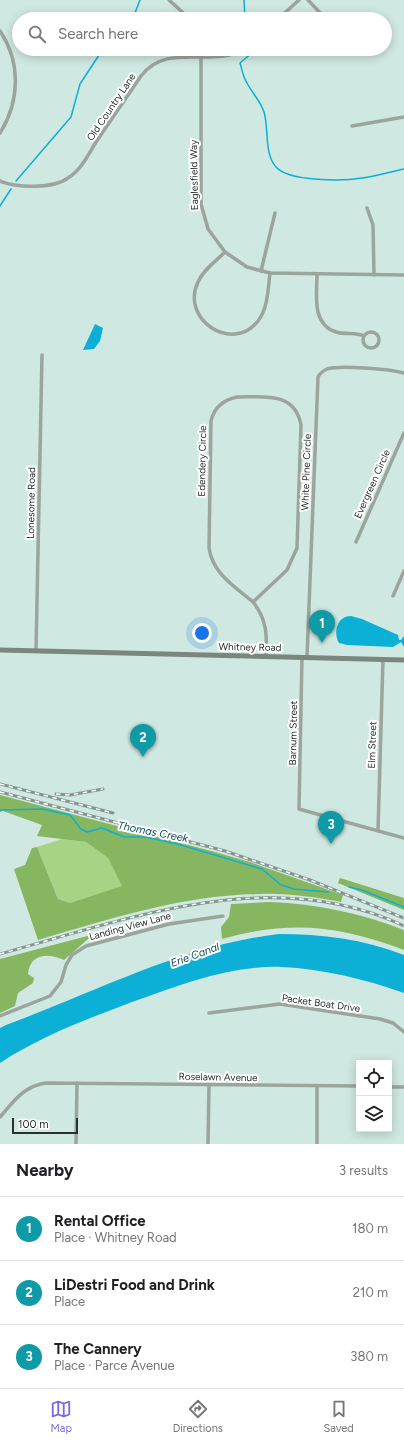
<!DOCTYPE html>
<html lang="en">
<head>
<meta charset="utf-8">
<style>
	:root { --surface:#fff; --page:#f6f6f6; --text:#202124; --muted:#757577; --line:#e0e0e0; --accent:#7b69e4 }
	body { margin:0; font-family:Figtree,sans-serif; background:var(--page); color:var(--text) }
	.controls { position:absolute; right:12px; bottom:12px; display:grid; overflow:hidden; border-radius:0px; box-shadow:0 2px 10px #0003 }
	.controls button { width:36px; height:36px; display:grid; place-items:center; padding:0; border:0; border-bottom:1px solid var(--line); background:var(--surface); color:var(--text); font:20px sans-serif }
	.scale { position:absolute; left:12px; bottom:10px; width:66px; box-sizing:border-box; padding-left:4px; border:2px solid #27312e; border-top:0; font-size:11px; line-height:14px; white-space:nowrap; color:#27312e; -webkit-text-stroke:3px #fff; paint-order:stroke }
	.you { position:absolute; left:202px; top:633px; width:14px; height:14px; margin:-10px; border:3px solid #fff; border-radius:50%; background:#1a73e8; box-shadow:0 0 0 6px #1a73e833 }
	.badge { display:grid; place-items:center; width:26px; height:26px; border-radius:50%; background:var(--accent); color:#fff; font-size:13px; font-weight:700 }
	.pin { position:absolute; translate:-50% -33px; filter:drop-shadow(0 1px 2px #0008) }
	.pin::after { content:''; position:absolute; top:21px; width:14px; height:12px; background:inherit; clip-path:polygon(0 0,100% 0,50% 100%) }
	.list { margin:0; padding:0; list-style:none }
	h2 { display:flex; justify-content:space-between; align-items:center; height:52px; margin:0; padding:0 16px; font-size:17px }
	h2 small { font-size:13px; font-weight:400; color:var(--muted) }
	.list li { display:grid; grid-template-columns:26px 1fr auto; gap:12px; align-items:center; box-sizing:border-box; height:64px; padding:0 16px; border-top:1px solid var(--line) }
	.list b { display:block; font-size:15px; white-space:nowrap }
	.list p { margin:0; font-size:13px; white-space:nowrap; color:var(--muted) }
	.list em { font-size:13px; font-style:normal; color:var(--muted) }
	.icon { flex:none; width:22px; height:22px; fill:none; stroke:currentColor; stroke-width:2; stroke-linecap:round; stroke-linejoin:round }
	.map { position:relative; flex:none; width:404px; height:1144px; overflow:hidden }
	.search { position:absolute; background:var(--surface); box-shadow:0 2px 10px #0003; left:12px; right:12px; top:12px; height:44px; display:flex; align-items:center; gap:10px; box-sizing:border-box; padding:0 14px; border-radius:22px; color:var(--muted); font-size:15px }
	.sheet { height:244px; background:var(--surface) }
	nav { display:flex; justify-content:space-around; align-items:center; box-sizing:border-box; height:56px; border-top:1px solid var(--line); background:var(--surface); font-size:11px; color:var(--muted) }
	nav a { display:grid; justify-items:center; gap:2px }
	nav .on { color:var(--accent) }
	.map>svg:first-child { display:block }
	.green { fill:#a6d484 }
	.forest { fill:#86b660 }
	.water { fill:#0cb0d6 }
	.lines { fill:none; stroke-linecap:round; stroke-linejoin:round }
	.stream { stroke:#0cb0d6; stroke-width:1.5 }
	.street { stroke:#9ca49e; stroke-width:3.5 }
	.secondary { stroke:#7a867e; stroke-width:5 }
	.rail-casing { stroke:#839590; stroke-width:3 }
	.rail { stroke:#fff; stroke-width:1.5; stroke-dasharray:4.5; stroke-linecap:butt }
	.labels { text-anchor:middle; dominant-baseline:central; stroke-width:4; stroke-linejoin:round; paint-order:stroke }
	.street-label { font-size:10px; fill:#27312e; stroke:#fff }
	.water-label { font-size:11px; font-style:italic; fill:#0d4858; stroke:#fff }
</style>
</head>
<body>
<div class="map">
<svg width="404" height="1144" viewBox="0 0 404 1144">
	<rect width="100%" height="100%" fill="#cfe8e1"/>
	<polygon class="green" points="62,839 86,842 108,858 123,886 70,903 58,899 37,847"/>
	<g class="forest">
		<path d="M0,795L215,852L250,862L343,895L341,902C314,897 287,893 260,894C183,895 110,919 38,940L14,869L25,865L32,848L37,847L58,899L70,903L122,886L108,858L86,842L37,836L42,825L3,811L0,812Z"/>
		<polygon points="340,878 404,898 404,910 338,883"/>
		<path d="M270,902C317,904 361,913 404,930V950C338,925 290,920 222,939L221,927L229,917L231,904Z"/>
		<path d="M114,929L113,934L88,939L64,960C49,953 30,953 28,974L34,978L33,983L18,993L15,1006L0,1013V959Z"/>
	</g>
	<g class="water">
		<polygon points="95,324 103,328 100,341 94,349 83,350"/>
		<path d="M351,616L362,619L398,635L399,640H401L404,636V647L401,642L393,647L347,645L339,643C333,632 337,616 351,616Z"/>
		<path d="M279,934C322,934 363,939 404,955V993C365,979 323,969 282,967C230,965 180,985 132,1002C87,1019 41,1036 0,1063V1028L6,1025C96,992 183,945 279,934Z"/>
	</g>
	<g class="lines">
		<g class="stream">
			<polyline points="244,0 245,19"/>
			<polyline points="129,19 135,13 140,0"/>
			<path d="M254,51L240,63C242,69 243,77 247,83C252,93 260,100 264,112C269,128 264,154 276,167C289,182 344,181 362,178C376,176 390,172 404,169"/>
			<polyline points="16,181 71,117 80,84 103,49"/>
			<polyline points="0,206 11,189"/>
			<polyline points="0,810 42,809 70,815 81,829 87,832 102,828 124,837 146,837 181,845 262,869 281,885 294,889 328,892"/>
			<polyline points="349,887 362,890 404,907"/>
		</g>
		<g class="street">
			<polyline points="169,0 190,19"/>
			<polyline points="308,0 326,19"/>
			<polyline points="278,19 299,0"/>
			<path d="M0,31C21,62 20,101 0,133"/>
			<polyline points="201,49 201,204 208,229 225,252 247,267 270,273 404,275"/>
			<polyline points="352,126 404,117"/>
			<path d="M0,181C17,188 53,189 68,178C81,170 88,155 96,142C111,120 126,98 141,76C168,41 211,69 245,49"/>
			<polyline points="367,208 373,225 374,275"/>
			<path d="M225,252C216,261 203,270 198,282C180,319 232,354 258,321C268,308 268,289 270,273"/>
			<polyline points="261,271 275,213"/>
			<path d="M317,274C317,294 311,324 336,332C346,335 355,332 364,336"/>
			<circle cx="371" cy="340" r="8"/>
			<path d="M237,397C263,397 295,391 301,425L297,548L287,570L253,602C234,586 213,574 209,548L211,421C214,408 223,400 237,397Z"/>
			<polyline points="356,542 404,433"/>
			<polyline points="393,596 404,571"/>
			<path d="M253,602C267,619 267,636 266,656"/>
			<polyline points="36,651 42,355"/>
			<polyline points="302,657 299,809 404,838"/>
			<path d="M307,657L318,377C320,373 323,371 327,369C340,365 390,369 404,373"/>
			<polyline points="378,831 383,659"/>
			<polyline points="209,1013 280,1004 380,1019 393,1023 404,1032"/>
			<polyline points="0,1016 50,996 61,982 66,965 72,955 86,946 169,924 223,916"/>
			<polyline points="389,1087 404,1087"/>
			<path d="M0,1117C14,1101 24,1086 46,1083L359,1086"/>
			<polyline points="76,1144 77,1083"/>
			<polyline points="208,1144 209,1085"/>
			<polyline points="317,1144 317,1086"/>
		</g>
		<polyline class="secondary" points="0,650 404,660"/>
		<g class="rail-casing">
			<g id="rail">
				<polyline points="0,784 113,813"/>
				<polyline points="0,792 225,851 310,880 404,918"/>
				<polyline points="56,794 70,795 103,789"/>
				<path d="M0,954C130,918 273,864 404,926"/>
			</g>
		</g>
		<use href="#rail" class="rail"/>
	</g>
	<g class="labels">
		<g class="street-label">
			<text transform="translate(111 107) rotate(-56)">Old Country Lane</text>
			<text transform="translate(194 175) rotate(-91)">Eaglesfield Way</text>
			<text transform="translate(202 461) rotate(-89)">Edendery Circle</text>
			<text transform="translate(306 472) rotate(-88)">White Pine Circle</text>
			<text transform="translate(372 484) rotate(-66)">Evergreen Circle</text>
			<text transform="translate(31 503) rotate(-89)">Lonesome Road</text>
			<text transform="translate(250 647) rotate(1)">Whitney Road</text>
			<text transform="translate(293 733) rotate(-89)">Barnum Street</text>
			<text transform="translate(372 745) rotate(-88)">Elm Street</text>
			<text transform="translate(130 926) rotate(-15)">Landing View Lane</text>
			<text transform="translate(321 1003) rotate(8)">Packet Boat Drive</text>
			<text transform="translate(218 1077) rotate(1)">Roselawn Avenue</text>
		</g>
		<g class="water-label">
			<text transform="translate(153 832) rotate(11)">Thomas Creek</text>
			<text transform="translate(195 955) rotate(-20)">Erie Canal</text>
		</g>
	</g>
</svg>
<div class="controls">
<button><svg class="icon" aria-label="locate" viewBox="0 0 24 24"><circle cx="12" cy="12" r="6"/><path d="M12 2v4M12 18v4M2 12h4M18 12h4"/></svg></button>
<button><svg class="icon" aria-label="layers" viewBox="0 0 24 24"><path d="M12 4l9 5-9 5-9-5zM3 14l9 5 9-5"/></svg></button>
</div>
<div class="scale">100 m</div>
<div class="you"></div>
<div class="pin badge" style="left:322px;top:643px;background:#0f9aa8">1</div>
<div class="pin badge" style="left:143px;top:757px;background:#0f9aa8">2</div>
<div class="pin badge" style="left:331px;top:844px;background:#0f9aa8">3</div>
<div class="search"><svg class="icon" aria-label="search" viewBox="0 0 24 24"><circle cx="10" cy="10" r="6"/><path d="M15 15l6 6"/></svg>Search here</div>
</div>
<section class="sheet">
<h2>Nearby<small>3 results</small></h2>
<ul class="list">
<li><span class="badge" style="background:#0f9aa8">1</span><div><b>Rental Office</b><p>Place · Whitney Road</p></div><em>180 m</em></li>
<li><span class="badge" style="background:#0f9aa8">2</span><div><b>LiDestri Food and Drink</b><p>Place</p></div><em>210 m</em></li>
<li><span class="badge" style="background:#0f9aa8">3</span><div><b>The Cannery</b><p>Place · Parce Avenue</p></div><em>380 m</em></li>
</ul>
</section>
<nav>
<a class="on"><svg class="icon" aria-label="map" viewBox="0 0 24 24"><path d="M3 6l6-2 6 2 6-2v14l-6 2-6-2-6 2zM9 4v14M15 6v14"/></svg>Map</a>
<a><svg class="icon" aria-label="directions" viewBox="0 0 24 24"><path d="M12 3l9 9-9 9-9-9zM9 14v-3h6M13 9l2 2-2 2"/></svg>Directions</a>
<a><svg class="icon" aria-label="saved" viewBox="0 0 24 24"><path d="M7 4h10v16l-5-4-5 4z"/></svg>Saved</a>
</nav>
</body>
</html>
